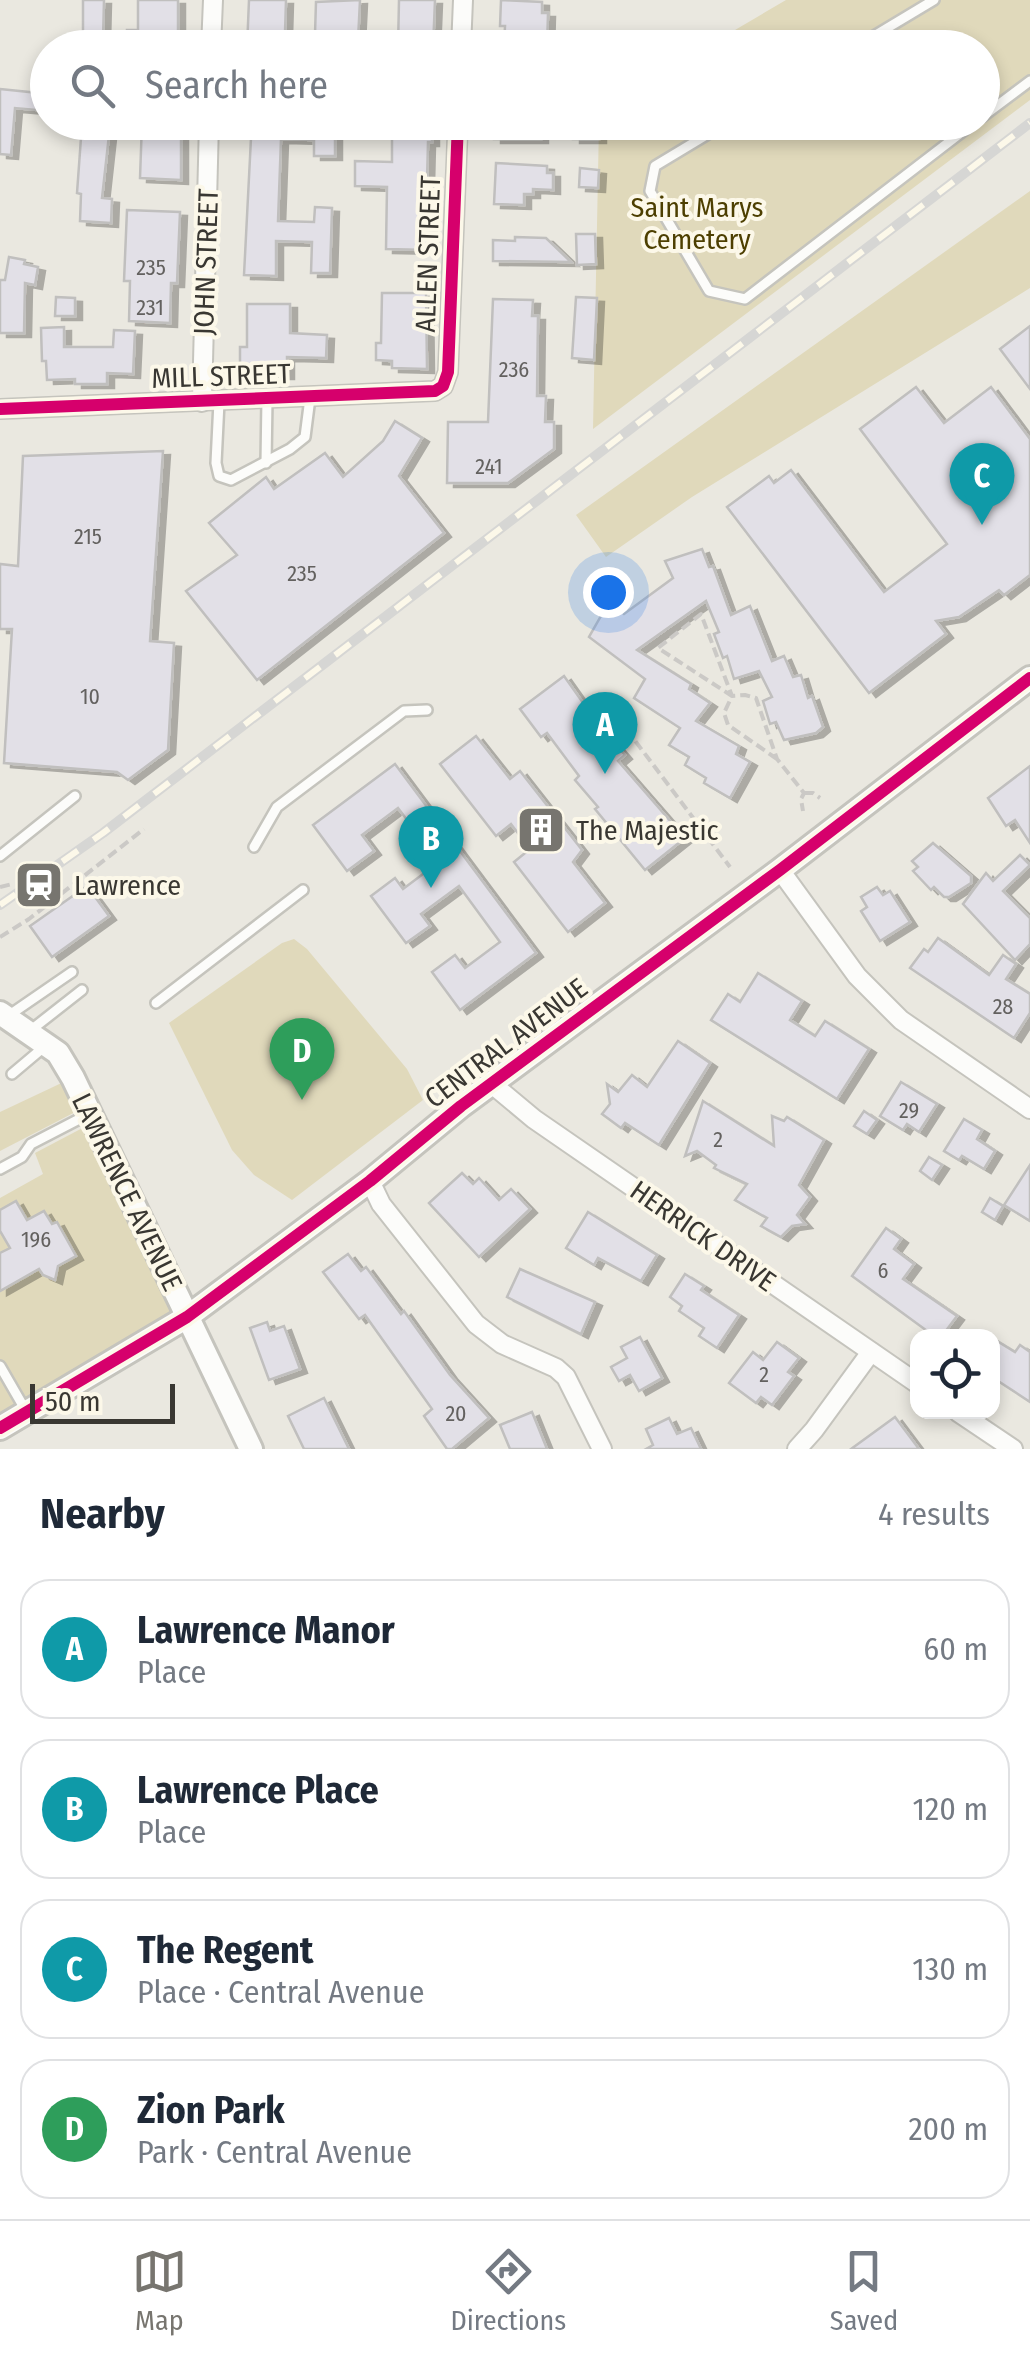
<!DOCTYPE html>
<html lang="en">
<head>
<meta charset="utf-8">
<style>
	:root { --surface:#fff; --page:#f2f2f3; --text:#1f2937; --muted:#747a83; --line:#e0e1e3; --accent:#77756f }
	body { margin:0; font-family:"Fira Sans Condensed",sans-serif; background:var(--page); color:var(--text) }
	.controls { position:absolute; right:30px; bottom:30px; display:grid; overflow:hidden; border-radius:20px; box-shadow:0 5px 15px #0003 }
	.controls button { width:90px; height:90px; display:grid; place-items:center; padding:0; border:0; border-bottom:2px solid var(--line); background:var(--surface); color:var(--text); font:50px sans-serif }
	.scale { position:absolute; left:30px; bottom:25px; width:145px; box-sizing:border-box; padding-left:10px; border:5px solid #393732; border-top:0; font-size:28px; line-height:35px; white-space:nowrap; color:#393732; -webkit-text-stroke:8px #fcf8e9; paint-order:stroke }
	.you { position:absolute; left:608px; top:592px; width:35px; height:35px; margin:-25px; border:8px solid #fff; border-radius:50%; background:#1a73e8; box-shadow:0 0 0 15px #1a73e833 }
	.badge { display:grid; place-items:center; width:65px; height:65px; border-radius:50%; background:var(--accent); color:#fff; font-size:32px; font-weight:700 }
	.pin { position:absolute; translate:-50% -82px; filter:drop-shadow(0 2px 5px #0008) }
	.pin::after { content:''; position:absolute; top:52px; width:35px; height:30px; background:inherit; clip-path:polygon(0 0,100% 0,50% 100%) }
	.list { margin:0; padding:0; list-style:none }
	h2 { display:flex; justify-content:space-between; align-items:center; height:130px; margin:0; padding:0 40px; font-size:42px }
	h2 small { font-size:32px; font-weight:400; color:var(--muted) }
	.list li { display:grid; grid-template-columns:65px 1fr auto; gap:30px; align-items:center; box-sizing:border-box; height:140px; margin:0 20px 20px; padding:0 20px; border:2px solid var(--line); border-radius:30px }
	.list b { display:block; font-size:38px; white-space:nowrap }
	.list p { margin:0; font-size:32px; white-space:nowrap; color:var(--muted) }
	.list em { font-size:32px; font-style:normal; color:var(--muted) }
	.icon { flex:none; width:55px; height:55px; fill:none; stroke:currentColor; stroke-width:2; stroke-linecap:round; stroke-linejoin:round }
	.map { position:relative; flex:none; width:1030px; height:1449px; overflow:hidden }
	.search { position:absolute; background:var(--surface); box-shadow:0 5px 15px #0003; left:30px; right:30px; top:30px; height:110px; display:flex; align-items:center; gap:25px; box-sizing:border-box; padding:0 35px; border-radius:55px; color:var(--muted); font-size:38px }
	.sheet { height:770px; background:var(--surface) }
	nav { display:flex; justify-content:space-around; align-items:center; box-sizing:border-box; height:140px; border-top:2px solid var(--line); background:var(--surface); font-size:28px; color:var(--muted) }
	nav a { display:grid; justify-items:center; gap:5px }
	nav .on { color:var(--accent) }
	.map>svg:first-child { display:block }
	.green { fill:#e0d9bb }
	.building { fill:#e2e0e7; stroke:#c0bfbe; stroke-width:2.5; filter:url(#shadow) }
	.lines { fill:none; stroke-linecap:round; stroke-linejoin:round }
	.lane-casing { stroke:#c5c4bd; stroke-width:14 }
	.street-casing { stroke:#c5c4bd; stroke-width:22 }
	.secondary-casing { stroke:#c5c4bd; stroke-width:28 }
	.path { stroke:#cbc9c6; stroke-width:4; stroke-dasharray:10 5; stroke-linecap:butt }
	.lane { stroke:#fcfcfa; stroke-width:9 }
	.street { stroke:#fcfcfa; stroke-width:18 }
	.secondary { stroke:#fcfcfa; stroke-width:22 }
	.rail-casing { stroke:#d6d6d4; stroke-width:10 }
	.rail { stroke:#fcf8e9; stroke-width:6; stroke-dasharray:19; stroke-linecap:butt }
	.cycleway-casing { stroke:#fcf8e9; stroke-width:19 }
	.cycleway { stroke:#d6006c; stroke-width:12 }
	.labels { text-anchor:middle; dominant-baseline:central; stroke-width:8; stroke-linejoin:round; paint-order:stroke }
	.number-label { font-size:22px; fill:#63615f }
	.park-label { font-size:28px; fill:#4d3f01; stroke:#fcf8e9 }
	.street-label { font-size:28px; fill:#393732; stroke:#fcf8e9 }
	.poi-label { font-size:28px; fill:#393732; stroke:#fcf8e9; text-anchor:start }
</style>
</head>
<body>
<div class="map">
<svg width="1030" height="1449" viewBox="0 0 1030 1449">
	<defs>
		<filter id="shadow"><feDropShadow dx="7" dy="4" stdDeviation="0" flood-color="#0004"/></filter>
	</defs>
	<rect width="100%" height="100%" fill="#eae8e0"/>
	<g class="green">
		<polygon points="786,0 1030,0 1030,100 593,429 599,123 982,122 982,48 706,47"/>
		<polygon points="1030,191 1030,288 692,497 606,557 576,515"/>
		<polygon points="294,939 307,949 407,1069 423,1100 292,1200 254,1175 232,1150 169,1023 282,943"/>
		<polygon points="70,1079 83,1108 0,1151 0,1112"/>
		<polygon points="92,1123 182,1314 0,1422 0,1198 43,1174 35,1153"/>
	</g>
	<g class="building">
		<polygon points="83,0 104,0 103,39 83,39"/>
		<polygon points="138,0 178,0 178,48 127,48 127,30 138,30"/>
		<polygon points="249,0 286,0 285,33 315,34 316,2 360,0 358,40 322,39 322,48 247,48"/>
		<polygon points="399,0 435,0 433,48 398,48"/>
		<polygon points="501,0 542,2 542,13 548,13 547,48 504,48 505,26 500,26"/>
		<polygon points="0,89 48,94 48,111 15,108 11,155 0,154"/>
		<polygon points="142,122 181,122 181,180 140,178"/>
		<polygon points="245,122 335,122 335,156 314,156 314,140 281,139 278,221 314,222 315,207 332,208 330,273 311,273 312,242 276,241 276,276 244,275 251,138 245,138"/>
		<rect x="573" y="122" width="26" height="17"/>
		<polygon points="82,124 110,126 102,198 112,199 111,223 80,221 81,194 77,193"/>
		<polygon points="392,124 432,125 432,142 428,142 427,181 434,181 434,197 430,197 430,250 386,249 387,187 355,186 355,161 392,162"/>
		<polygon points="494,124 541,126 541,139 494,139"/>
		<polygon points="496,163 547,166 547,173 553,173 553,190 533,189 533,194 524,194 524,205 494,204"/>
		<polygon points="580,168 599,170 598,188 579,187"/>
		<polygon points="127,210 180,212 177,283 171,283 170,323 129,321 130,281 124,281"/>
		<polygon points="576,234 595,234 596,264 577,265"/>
		<polygon points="515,237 546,238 571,262 493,261 493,240 515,241"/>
		<polygon points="9,257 25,260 24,264 38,267 35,285 25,283 24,333 0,333 0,280 5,280"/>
		<polygon points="382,293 426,293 427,369 392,368 392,361 376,360 376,343 381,343"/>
		<polygon points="56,297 75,298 75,316 55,316"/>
		<polygon points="576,297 597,298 594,360 572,358"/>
		<polygon points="493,299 533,300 532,316 538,316 537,396 546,396 545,422 554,422 554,449 508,483 447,483 448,422 488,422"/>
		<polygon points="247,304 290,304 290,333 327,335 326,358 287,357 287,375 240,375 240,347 247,347"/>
		<polygon points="1030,326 1030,389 1000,349"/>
		<polygon points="64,327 64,347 113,347 114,330 135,331 133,374 107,373 107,384 75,384 75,379 47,380 46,361 42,361 41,328"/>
		<polygon points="916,387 944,423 991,387 1030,439 1030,575 1004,595 999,590 959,617 936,621 946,634 869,693 727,507 769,476 774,483 791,470 884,592 947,544 860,429"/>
		<polygon points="395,421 422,438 399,476 444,533 257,680 186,591 237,555 209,523 266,477 274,489 325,453 343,477 383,441"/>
		<polygon points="163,451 150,641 174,643 168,750 128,780 117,772 4,763 12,629 0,629 0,564 18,566 23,456"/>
		<polygon points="702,549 709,567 713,566 731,615 750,606 772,661 784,656 793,677 801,675 808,698 812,696 823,727 816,733 784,740 776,722 770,724 763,701 772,697 759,671 734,679 727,656 723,658 714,634 719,632 706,601 637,650 691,684 689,689 710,703 696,721 739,746 736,754 750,762 730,798 704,783 706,778 685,765 689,757 669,745 680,728 634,698 645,679 589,637 609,602 624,614 673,578 665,561"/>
		<polygon points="564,676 598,724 625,755 618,761 685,838 645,870 595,809 598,807 575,780 579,776 547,733 541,737 520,709"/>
		<polygon points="476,736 510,779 520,771 582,850 573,862 605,903 568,932 514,862 530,849 511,824 496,836 440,764"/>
		<polygon points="395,764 536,953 460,1010 432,972 455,955 465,968 500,942 459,886 421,914 430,926 406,943 371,896 395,878 403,889 439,862 398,808 362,835 374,851 347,871 313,825"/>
		<polygon points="1030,766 1030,843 1015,820 1006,826 988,798"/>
		<polygon points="933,843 971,876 971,883 949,897 944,897 934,887 931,890 913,871 918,867 912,861"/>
		<polygon points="1020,855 1030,865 1003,891 1030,918 1030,944 1015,960 963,904 986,873 993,881"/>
		<polygon points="87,886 109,916 52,957 30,926"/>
		<polygon points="877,887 883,895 890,891 910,922 880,941 861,911 867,907 861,897"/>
		<polygon points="938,938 989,975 1003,955 1016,964 1006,979 1030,994 1030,1013 1014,1038 910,968 924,949 928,952"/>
		<polygon points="758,973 802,1001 790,1020 815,1036 825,1021 869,1049 837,1099 711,1020 728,994 740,1002"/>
		<polygon points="678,1041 710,1063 659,1145 625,1123 621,1128 602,1114 610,1104 607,1084 618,1092 632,1075 647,1087"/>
		<polygon points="901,1082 937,1104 919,1132 907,1124 903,1130 880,1116"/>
		<polygon points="703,1101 774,1146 772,1116 784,1121 787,1117 824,1140 799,1185 810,1197 797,1215 805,1224 792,1226 781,1237 761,1226 767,1218 735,1200 747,1184 714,1168 716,1165 697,1151 685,1156"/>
		<polygon points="864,1111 877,1120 867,1134 854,1126"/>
		<polygon points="964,1119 982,1130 977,1139 995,1151 984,1169 962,1156 959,1160 944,1151"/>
		<polygon points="929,1157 942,1165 932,1180 920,1171"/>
		<polygon points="1030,1165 1030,1221 1004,1205"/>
		<polygon points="462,1173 473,1184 479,1178 499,1200 511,1189 530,1209 479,1257 429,1203"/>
		<polygon points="990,1198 1003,1206 995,1220 982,1212"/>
		<polygon points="16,1201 27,1220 44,1211 52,1224 57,1222 76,1256 58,1266 55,1280 43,1275 39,1269 0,1291 0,1253 10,1248 0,1231 0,1210"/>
		<polygon points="588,1212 657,1255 641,1281 598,1258 594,1265 566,1248"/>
		<polygon points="886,1228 901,1239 894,1249 914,1264 903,1279 957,1316 942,1336 934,1336 852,1276"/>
		<polygon points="348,1254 361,1271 366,1267 401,1314 404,1311 450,1375 489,1418 452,1449 447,1449 424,1416 432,1409 365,1315 359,1319 323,1272"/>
		<polygon points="520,1269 595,1302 581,1334 507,1297"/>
		<polygon points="685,1274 704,1286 701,1290 739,1315 717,1348 699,1336 704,1328 679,1311 682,1306 670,1297"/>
		<polygon points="267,1322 270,1331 284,1326 300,1369 269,1380 250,1328"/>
		<polygon points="640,1337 662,1378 639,1391 630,1375 619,1381 611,1367 627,1358 621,1347"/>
		<polygon points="992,1338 1015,1352 1020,1345 1030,1352 1030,1402 992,1377"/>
		<polygon points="777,1342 799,1358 788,1372 794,1376 772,1405 761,1397 756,1403 729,1383 753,1352 763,1360"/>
		<polygon points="324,1398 349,1449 304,1449 288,1416"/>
		<polygon points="532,1412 547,1449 510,1449 500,1425"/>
		<polygon points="895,1417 919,1449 851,1449"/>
		<polygon points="669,1418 677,1434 691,1428 701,1449 646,1449 653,1445 646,1429"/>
	</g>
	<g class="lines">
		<g class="lane-casing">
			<g id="lane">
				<polyline points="854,48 934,0"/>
				<polyline points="982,117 1030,81"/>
				<polyline points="728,122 655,166 650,191 709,291 745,299 975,122"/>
				<polyline points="219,402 216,463 219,476 231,480 290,449 305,437 310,398"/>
				<polyline points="266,463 267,399"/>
				<polyline points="254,847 277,807 404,711 427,710"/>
				<polyline points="0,856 75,796"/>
				<polyline points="156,1003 303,890"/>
				<polyline points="8,1016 72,972"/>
				<polyline points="31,1030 82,990"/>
				<polyline points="12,1074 44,1047"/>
				<polyline points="0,1169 22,1157 31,1144 87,1115"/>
				<polyline points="0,1366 26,1411"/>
			</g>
		</g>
		<g class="street-casing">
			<g id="street">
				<polyline points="211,48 213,0"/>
				<polyline points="461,48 463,0"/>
				<polyline points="202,402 209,122"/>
				<polyline points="0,409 435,391 443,386 448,372 458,122"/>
				<polyline points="780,870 857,976 901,1020 1030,1109"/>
				<polyline points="492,1084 534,1119 918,1384"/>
				<polyline points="370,1181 381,1204 476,1324 502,1344 556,1368 566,1377 602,1449"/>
				<polyline points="958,1412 1013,1449"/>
				<polyline points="797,1449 814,1430 871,1352"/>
			</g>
		</g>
		<g class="secondary-casing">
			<g id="secondary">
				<polyline points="0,1013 58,1053 73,1078 251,1449"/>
				<polyline points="0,1428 187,1317 370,1181 461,1106 780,870 1030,678"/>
			</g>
		</g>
		<g class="path">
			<polyline points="614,739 627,730 730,867"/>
			<polyline points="777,759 728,725 724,713 732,696 658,648 701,614 732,696 745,695 756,698 777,759 804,793 801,799 803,811"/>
			<polyline points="804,793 813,793 820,798"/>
			<polyline points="0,887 12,884"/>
			<polyline points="0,937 29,919 144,829"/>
		</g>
		<use href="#lane" class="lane"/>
		<use href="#street" class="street"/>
		<use href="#secondary" class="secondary"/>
		<g class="rail-casing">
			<polyline id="rail" points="0,905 103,833 1030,123"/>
		</g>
		<use href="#rail" class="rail"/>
		<g class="cycleway-casing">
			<g id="cycleway">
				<polyline points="0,409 435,391 443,386 448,372 458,122"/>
				<polyline points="0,1428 187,1317 370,1181 461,1106 780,870 1030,678"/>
			</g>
		</g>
		<use href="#cycleway" class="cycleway"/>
	</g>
	<defs>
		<g id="building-square" transform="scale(2.5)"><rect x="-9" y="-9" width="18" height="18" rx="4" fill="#77756f" stroke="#fcf8e9"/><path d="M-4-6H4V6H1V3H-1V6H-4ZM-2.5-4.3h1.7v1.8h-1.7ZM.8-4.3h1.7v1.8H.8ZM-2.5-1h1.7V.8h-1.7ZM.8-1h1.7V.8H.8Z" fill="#fff"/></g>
		<g id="station-square" transform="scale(2.5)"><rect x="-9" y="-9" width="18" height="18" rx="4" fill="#77756f" stroke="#fcf8e9"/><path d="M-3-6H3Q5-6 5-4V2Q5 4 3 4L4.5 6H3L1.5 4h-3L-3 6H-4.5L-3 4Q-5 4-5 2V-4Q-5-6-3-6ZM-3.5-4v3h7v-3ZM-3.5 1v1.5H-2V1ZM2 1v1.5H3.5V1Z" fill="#fff"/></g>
	</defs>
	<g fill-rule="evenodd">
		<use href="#building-square" x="541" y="830"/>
		<use href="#station-square" x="39" y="885"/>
	</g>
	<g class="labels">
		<g class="number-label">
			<text x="151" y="267">235</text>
			<text x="150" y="307">231</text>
			<text x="514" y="369">236</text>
			<text x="489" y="466">241</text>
			<text x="88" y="536">215</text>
			<text x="302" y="573">235</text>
			<text x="90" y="696">10</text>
			<text x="1003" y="1006">28</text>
			<text x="909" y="1110">29</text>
			<text x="718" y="1139">2</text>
			<text x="36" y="1239">196</text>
			<text x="883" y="1270">6</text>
			<text x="764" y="1374">2</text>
			<text x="456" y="1413">20</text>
		</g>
		<g class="park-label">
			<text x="697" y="207">Saint Marys<tspan x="697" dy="32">Cemetery</tspan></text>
		</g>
		<g class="street-label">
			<text transform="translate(428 254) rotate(-88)">ALLEN STREET</text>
			<text transform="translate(206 262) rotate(-88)">JOHN STREET</text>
			<text transform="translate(221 376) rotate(-2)">MILL STREET</text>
			<text transform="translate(506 1043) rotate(-37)">CENTRAL AVENUE</text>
			<text transform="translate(127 1192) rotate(64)">LAWRENCE AVENUE</text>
			<text transform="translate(703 1236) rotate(35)">HERRICK DRIVE</text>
		</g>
		<g class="poi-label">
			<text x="576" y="830">The Majestic</text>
			<text x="74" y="885">Lawrence</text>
		</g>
	</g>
</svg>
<div class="controls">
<button><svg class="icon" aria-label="locate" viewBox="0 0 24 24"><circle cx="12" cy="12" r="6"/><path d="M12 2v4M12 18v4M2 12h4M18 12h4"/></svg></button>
</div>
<div class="scale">50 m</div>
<div class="you"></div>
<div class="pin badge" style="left:605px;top:774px;background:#0f9aa8">A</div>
<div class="pin badge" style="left:431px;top:888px;background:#0f9aa8">B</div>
<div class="pin badge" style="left:982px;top:525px;background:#0f9aa8">C</div>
<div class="pin badge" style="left:302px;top:1100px;background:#2e9e5b">D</div>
<div class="search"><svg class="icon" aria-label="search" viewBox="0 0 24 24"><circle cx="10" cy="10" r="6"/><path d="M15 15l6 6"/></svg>Search here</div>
</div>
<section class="sheet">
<h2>Nearby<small>4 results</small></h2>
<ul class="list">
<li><span class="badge" style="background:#0f9aa8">A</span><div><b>Lawrence Manor</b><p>Place</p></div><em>60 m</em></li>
<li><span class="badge" style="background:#0f9aa8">B</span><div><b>Lawrence Place</b><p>Place</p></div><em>120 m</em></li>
<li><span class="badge" style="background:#0f9aa8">C</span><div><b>The Regent</b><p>Place · Central Avenue</p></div><em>130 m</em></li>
<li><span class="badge" style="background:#2e9e5b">D</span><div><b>Zion Park</b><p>Park · Central Avenue</p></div><em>200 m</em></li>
</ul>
</section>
<nav>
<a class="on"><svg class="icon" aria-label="map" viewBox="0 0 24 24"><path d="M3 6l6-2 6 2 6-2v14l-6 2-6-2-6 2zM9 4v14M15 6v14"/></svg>Map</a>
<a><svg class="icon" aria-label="directions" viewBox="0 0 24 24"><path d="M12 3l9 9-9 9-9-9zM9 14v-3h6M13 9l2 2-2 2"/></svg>Directions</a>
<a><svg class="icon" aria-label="saved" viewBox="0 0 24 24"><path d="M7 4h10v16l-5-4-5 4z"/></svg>Saved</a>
</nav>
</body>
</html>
